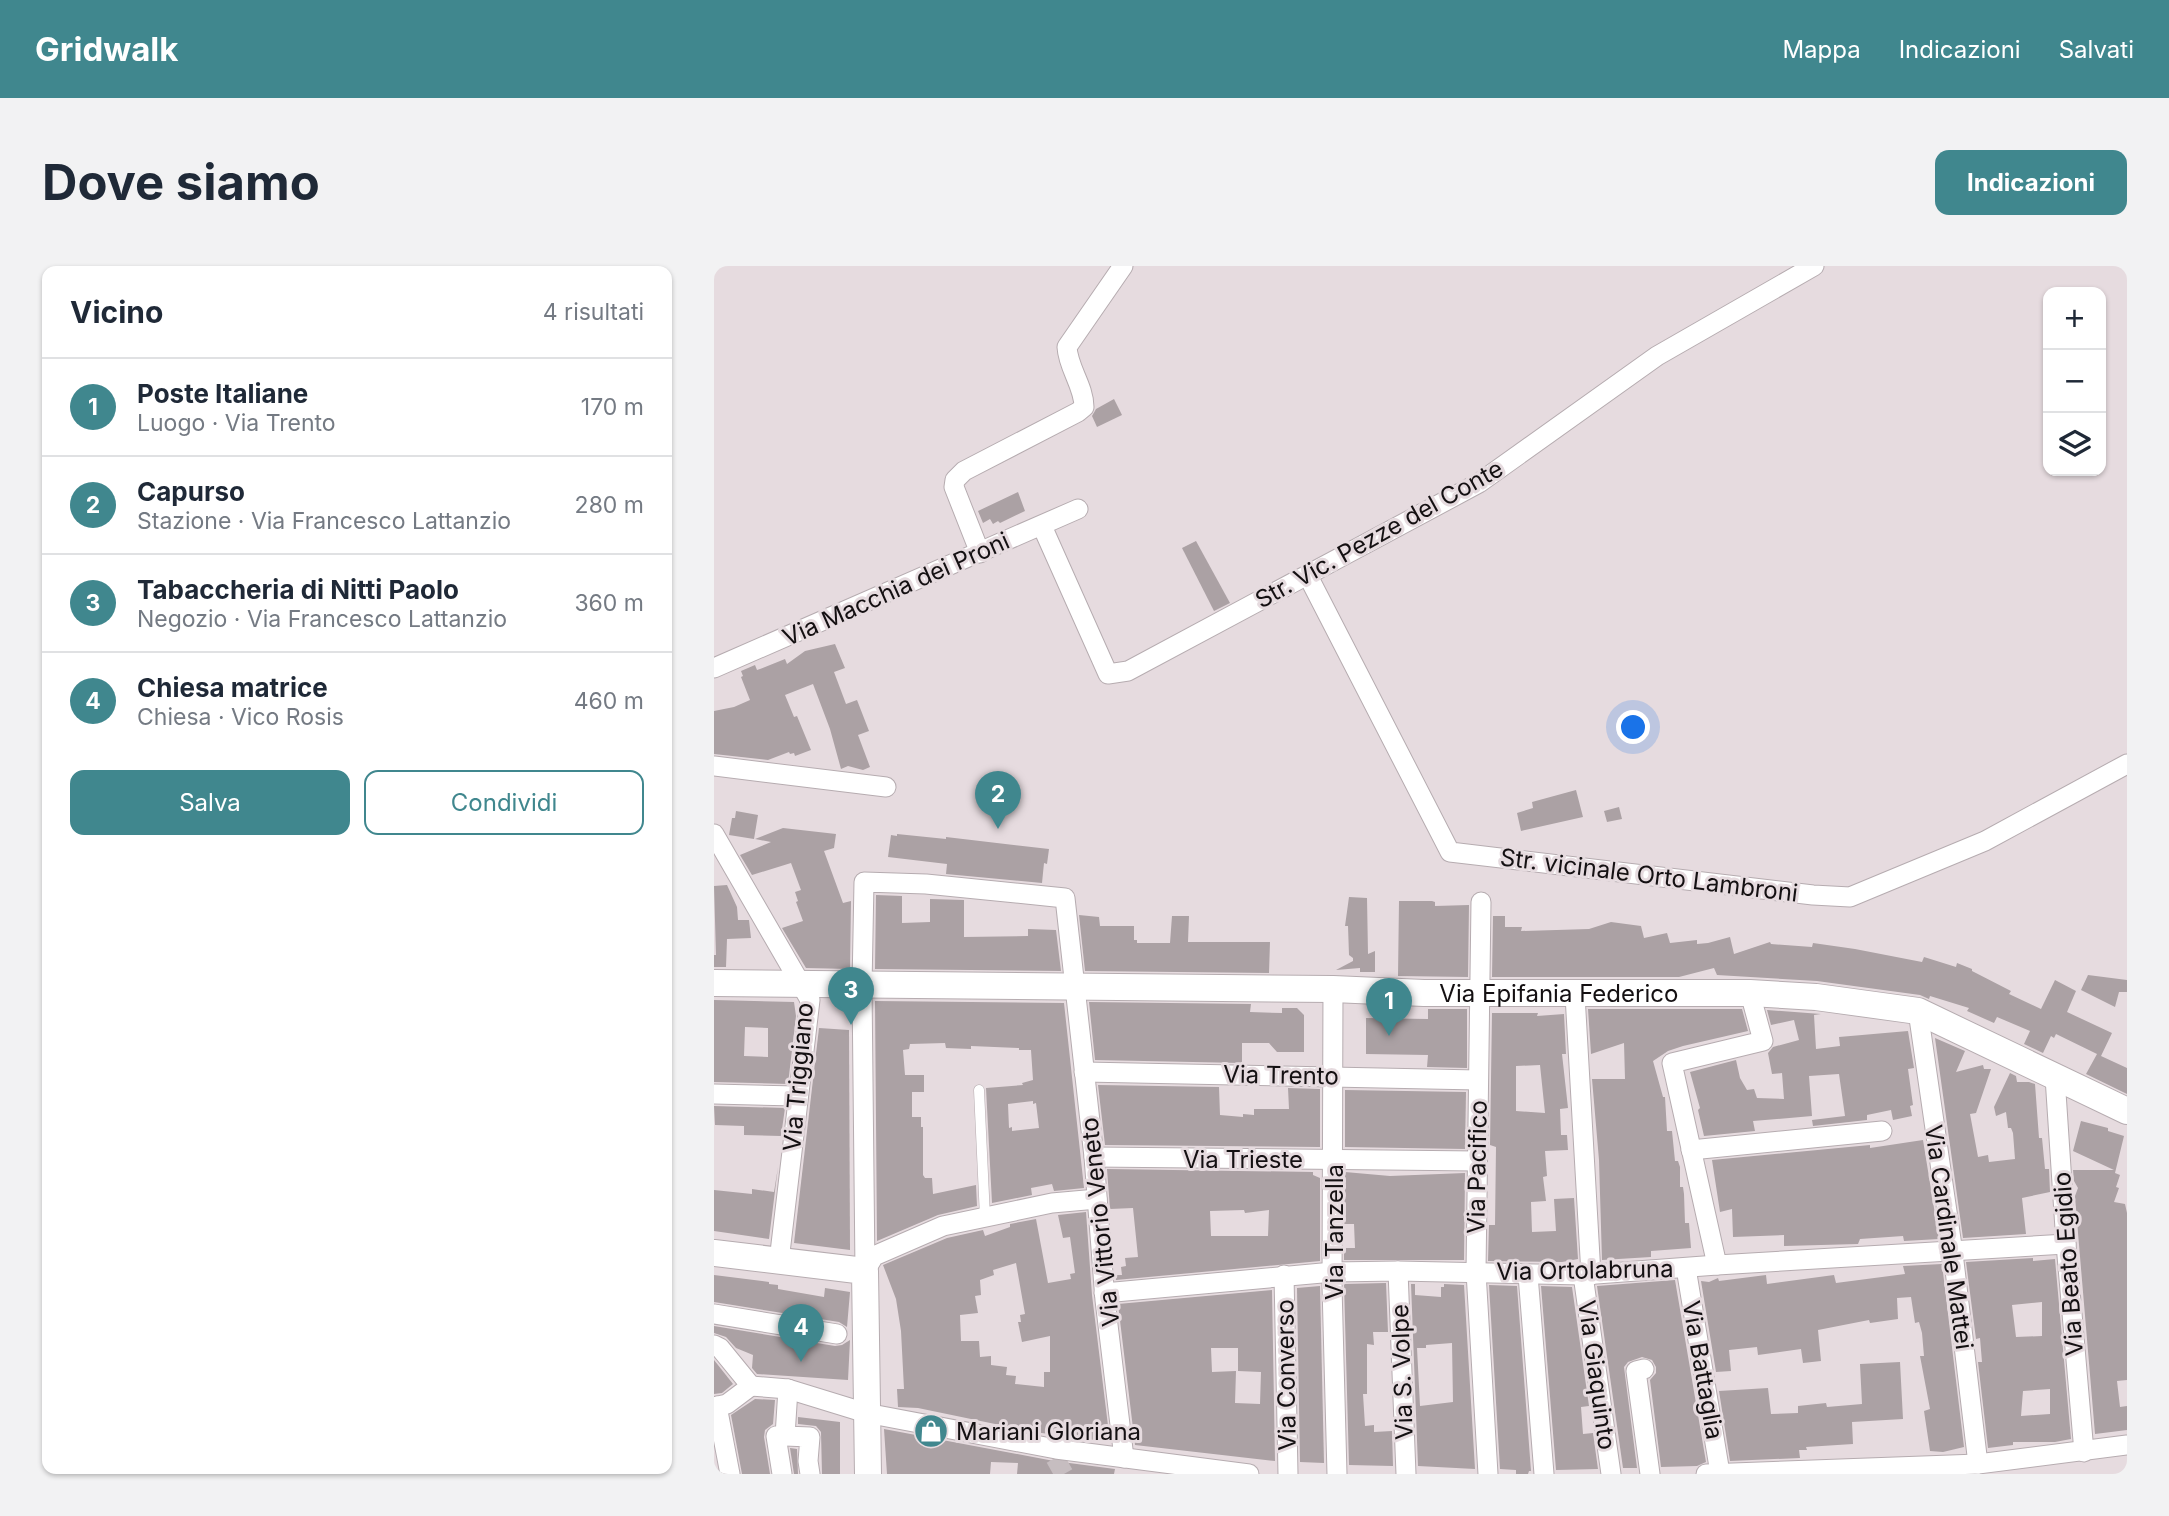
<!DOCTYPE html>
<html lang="it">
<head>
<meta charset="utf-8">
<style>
	:root { --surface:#fff; --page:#f2f2f3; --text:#1f2937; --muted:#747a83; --line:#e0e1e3; --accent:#40878e }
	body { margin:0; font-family:Inter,sans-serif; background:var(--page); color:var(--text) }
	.controls { position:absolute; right:21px; top:21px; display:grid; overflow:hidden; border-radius:14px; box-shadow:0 2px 5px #0004 }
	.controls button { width:63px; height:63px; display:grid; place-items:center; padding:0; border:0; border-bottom:2px solid var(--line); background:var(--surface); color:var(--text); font:35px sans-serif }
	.you { position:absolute; left:920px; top:462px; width:24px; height:24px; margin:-18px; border:5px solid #fff; border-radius:50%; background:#1a73e8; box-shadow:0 0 0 10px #1a73e833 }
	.badge { display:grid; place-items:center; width:46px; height:46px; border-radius:50%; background:var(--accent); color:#fff; font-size:23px; font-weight:700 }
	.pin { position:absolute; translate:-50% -58px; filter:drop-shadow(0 2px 4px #0008) }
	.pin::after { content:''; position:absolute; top:37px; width:24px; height:21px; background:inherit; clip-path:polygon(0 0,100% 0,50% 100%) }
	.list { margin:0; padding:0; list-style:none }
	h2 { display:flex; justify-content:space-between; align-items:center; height:91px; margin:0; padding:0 28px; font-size:30px }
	h2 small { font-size:23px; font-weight:400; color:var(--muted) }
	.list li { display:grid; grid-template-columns:46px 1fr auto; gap:21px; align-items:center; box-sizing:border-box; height:98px; padding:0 28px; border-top:2px solid var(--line) }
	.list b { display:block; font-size:26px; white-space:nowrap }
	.list p { margin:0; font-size:23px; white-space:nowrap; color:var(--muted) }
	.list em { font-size:23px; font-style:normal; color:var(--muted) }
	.actions { display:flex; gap:14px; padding:21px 28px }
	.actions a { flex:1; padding:16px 0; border:2px solid var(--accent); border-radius:14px; text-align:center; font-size:24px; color:var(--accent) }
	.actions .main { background:var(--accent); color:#fff }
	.icon { flex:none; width:38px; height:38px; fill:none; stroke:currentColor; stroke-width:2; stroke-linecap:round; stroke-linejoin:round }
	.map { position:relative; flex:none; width:1413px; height:1208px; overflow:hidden; border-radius:14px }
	header { display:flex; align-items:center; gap:42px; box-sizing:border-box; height:98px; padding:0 35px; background:var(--accent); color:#fff }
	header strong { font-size:33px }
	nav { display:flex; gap:38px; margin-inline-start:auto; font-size:24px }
	.intro { display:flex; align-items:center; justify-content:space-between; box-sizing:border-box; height:168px; padding:0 42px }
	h1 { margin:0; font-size:49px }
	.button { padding:18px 32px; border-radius:14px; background:var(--accent); color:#fff; font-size:24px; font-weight:700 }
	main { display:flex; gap:42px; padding:0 42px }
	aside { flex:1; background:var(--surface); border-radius:14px; box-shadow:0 2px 5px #0004 }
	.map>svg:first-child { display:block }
	.building { fill:#aba1a4; fill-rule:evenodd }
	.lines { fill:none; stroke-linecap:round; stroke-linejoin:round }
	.street-tunnel { stroke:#c6bdc0; stroke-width:19; stroke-dasharray:19 10; stroke-linecap:butt }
	.lane-casing { stroke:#b6acb0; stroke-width:11 }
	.street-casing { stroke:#b6acb0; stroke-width:21 }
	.secondary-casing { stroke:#b6acb0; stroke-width:28 }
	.lane { stroke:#fff; stroke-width:10 }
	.street { stroke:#fff; stroke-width:19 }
	.secondary { stroke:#fff; stroke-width:26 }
	.labels { text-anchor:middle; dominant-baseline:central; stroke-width:6; stroke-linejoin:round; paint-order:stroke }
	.street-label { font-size:24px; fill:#141012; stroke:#e6dbdf }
	.poi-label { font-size:24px; fill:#141012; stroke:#e6dbdf; text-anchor:start }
</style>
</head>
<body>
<header>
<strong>Gridwalk</strong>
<nav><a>Mappa</a><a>Indicazioni</a><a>Salvati</a></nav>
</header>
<div class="intro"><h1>Dove siamo</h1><a class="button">Indicazioni</a></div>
<main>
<aside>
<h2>Vicino<small>4 risultati</small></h2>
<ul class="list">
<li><span class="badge">1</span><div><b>Poste Italiane</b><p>Luogo · Via Trento</p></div><em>170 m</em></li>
<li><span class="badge">2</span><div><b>Capurso</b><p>Stazione · Via Francesco Lattanzio</p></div><em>280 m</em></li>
<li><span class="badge">3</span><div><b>Tabaccheria di Nitti Paolo</b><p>Negozio · Via Francesco Lattanzio</p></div><em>360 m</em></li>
<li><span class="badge">4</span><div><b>Chiesa matrice</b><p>Chiesa · Vico Rosis</p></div><em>460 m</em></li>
</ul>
<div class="actions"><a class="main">Salva</a><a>Condividi</a></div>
</aside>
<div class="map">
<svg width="1413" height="1208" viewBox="0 0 1413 1208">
	<rect width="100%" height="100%" fill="#e6dbdf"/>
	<g class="building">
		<polygon points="400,133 408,149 383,161 378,150 382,143"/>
		<polygon points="304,226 311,245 286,257 284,255 279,258 276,253 269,257 264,245"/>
		<polygon points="482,275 516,337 500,345 468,282"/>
		<polygon points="121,378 131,402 120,406 132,438 143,434 155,465 144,469 156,501 149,504 134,500 127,503 116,463 99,418 71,429 80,451 83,450 97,484 81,490 80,487 76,488 75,486 54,494 0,488 0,445 20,441 36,434 27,411 29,410 27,405 41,399 43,404 46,403 71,393 73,398 91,385"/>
		<polygon points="862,524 869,551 807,565 803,547 819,542 818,536"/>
		<polygon points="905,541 908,553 893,556 890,545"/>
		<polygon points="22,545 44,549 40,573 15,569 18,552 21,552"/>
		<polygon points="69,562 122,568 120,582 110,585 129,637 137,635 136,703 92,702 68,662 89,655 82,636 84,635 81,626 87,624 77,597 38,609 26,589 57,576 41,573"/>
		<polygon points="183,568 232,573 232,571 335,583 333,598 330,597 328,617 232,608 233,598 174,591 177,569 183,570"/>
		<polygon points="13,619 23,641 24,654 35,654 37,672 13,673 12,701 0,701 0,689 2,689 0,620"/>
		<polygon points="162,629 188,630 188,657 216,656 216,633 250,634 250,671 314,670 314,663 342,664 347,705 161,703"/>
		<polygon points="635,631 653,632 654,688 661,685 661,706 646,706 646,702 622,704 639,695 639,692 635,689 634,660 631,660"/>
		<polygon points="685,635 718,635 721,636 721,640 755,639 754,711 684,710"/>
		<polygon points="365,649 385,651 386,660 420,660 420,674 423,674 423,677 456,677 458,650 475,650 474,676 556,676 555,707 371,705"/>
		<polygon points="779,650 791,650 791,661 808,661 807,665 875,663 897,656 927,660 930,672 953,667 956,677 983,674 983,678 994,677 1016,671 1020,688 1056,676 1057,678 1098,681 1099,677 1141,683 1208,696 1210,691 1242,701 1243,697 1258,703 1258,705 1297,725 1295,728 1327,743 1341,714 1362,725 1353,746 1398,767 1387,790 1413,802 1413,828 1372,808 1383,788 1342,768 1340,772 1337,770 1329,787 1310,778 1316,765 1283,751 1280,757 1253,745 1255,742 1216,730 1215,733 1206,729 1103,715 1003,709 1000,702 965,711 778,711"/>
		<polygon points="1374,709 1413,714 1413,726 1405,726 1401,741 1367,724"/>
		<path d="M0,734L80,736L82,750L74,818L0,816ZM31,761L54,762V791L30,790Z"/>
		<path d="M161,735L350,737L370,922L340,925L338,918L317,922L318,929L278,937L272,822L309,819L308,817L319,814L317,784H305V782L257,780V783L232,782L231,777L196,778L195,783L189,784L191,809H210V826H198V851H207V861H209V909L211,912H218L219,928L262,919L263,940L224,949L163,975ZM319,835V838L322,837L325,862L298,865V861L295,862L294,838Z"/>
		<polygon points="375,736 537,738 536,746 568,747 568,742 583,742 590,749 590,786 563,786 555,777 528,777 528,797 381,794"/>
		<polygon points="714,743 753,743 753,802 713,801 714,789 652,788 652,752 714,753"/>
		<polygon points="874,743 1028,743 1034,765 969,780 954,785 939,795 949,831 951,831 953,865 958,865 961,895 964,895 966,901 966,921 969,921 970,928 971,957 975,957 977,982 937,985 937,991 888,994 885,894 878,813 911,813 910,777 877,788"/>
		<polygon points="1053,744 1107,748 1100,749 1102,783 1126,780 1125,771 1194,765 1200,802 1194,803 1199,839 1196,840 1198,850 1179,854 1177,844 1153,849 1153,854 1099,860 1098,854 1131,850 1125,808 1095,810 1098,850 1039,855 1041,865 990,870 984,844 986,842 976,806 1022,794 1026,812 1033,824 1040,823 1043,832 1070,833 1068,807 1058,808 1054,787 1059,781 1085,774 1080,754 1057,759"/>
		<path d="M778,747H824L823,750L850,748L852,788H848L854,842L846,843L847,869H853L854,884L831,885L833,910L829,911L832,935L817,936L818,966L842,965L840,933L860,932L864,993L848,996L774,995L775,959H781L782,881L776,879ZM826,799L831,847L802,845V800Z"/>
		<polygon points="105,762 135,764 136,984 80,977"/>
		<polygon points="1221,772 1251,785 1242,806 1269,799 1270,803 1277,803 1262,847 1256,848 1264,891 1274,889 1275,896 1301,893 1299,867 1297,862 1294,862 1292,846 1282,850 1280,841 1296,807 1302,810 1303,816 1315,816 1321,818 1325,872 1328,872 1331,903 1335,903 1336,926 1308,932 1312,968 1249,972"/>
		<polygon points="384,819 505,821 506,849 529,851 529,848 540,849 540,843 575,843 574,822 606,823 606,881 391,879"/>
		<polygon points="631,824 752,826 751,883 631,881"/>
		<polygon points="0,840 71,842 67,870 30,869 30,860 1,859"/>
		<polygon points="1367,855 1394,862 1394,865 1410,870 1401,907 1406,909 1402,921 1405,922 1400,936 1411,938 1413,947 1413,1114 1403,1115 1406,1141 1413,1140 1413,1164 1381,1168 1363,955 1361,930 1364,922 1360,915 1359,904 1400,904 1359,885"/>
		<polygon points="1209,874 1225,973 1190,975 1189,970 1146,973 1144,978 1070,980 1070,969 1019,971 1018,943 1006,946 998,894 1156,879 1156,882"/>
		<polygon points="64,901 55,973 0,965 0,924 38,928 38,923 60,926"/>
		<path d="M393,903L599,906V909L606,912V995L402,1014L401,1009H408L407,1001L412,1000L411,992L424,991L419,942L396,943ZM530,944L531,947L555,944L554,970H497L496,945Z"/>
		<polygon points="631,906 676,910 751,907 750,994 630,994 630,982 641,982 640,958 630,958"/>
		<path d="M372,946L378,1029L396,1176L320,1166L204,1142L184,1141L183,1123H190L187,1065L182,1033L169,999L233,972L269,964L271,970L296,961V958L322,953L334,1017L357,1013L356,1008L361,1007L356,971L349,972L344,949ZM302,997L311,1048L306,1049L307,1056H304L308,1076L336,1070V1106H330V1121L301,1118L302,1110L292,1109L293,1101L277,1099V1090L266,1091L265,1075H247L246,1049L264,1047L261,1030L267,1029L266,1014L280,1009L279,1004Z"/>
		<path d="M1319,992V995L1341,993L1357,1173L1341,1176H1299V1179L1274,1182L1264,1096H1268L1266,1072L1262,1073L1252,996ZM1328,1036V1070L1302,1071L1298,1039ZM1336,1123V1148L1307,1150L1309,1125Z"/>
		<polygon points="1228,998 1250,1181 1229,1186 1216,1185 1210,1145 1216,1143 1206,1090 1210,1090 1208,1067 1205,1056 1201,1057 1197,1031 1183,1032 1184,1053 1156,1057 1155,1054 1104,1064 1107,1095 1089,1097 1087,1083 1044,1089 1043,1081 1015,1084 1017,1105 1002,1106 987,1015 995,1016 1004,1012 1005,1015 1052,1009 1053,1018 1120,1009 1122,1017 1191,1008 1189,1000"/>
		<polygon points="0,1009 55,1016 55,1018 64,1019 64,1023 110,1031 111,1022 136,1026 133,1061 125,1056 0,1036"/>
		<polygon points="961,1014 992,1196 983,1200 947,1201 936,1114 942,1107 942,1101 938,1094 928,1091 914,1096 910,1101 923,1202 909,1202 883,1020"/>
		<polygon points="672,1017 674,1066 659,1066 660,1079 653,1078 653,1128 649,1128 651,1160 660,1159 660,1166 678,1165 679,1200 635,1199 630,1018"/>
		<path d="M697,1018H701V1029L727,1031V1021H730V1018L750,1019L761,1203L704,1200ZM738,1077L739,1136L706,1140L703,1082H712V1079Z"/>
		<polygon points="775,1019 803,1020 817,1205 815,1205 814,1208 802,1208 802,1204 786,1203"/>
		<polygon points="606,1020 610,1197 586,1196 583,1022"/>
		<polygon points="827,1020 858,1021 875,1140 867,1141 869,1168 879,1167 884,1203 842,1204"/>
		<path d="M558,1024L561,1195L421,1179L404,1038ZM497,1082H524V1105L547,1106L546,1138L521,1137L522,1105L498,1106Z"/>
		<polygon points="0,1060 121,1080 128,1079 136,1074 134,1114 43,1108 38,1102 39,1089 22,1082 12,1071 0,1067"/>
		<polygon points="0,1094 19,1118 8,1127 0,1128"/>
		<polygon points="1186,1096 1189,1153 1138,1156 1139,1178 1092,1181 1093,1184 1085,1184 1086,1192 1016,1195 1005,1125 1054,1122 1057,1148 1084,1147 1084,1140 1112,1137 1113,1141 1148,1138 1146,1098"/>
		<polygon points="41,1133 61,1134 59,1158 51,1164 50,1171 56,1208 28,1208 17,1149"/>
		<polygon points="84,1151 126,1156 126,1208 108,1208 107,1166 102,1160 84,1158"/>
		<polygon points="170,1163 340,1195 401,1203 400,1208 303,1208 304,1197 277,1196 276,1208 173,1208"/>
		<polygon points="76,1182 83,1183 84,1208 80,1208"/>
	</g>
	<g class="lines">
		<polyline class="street-tunnel" points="341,1192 350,1208"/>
		<g class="lane-casing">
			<polyline id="lane" points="265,824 271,951"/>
		</g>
		<g class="street-casing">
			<g id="street">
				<polyline points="328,260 394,408 414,405 765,217 943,90 1100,0"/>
				<path d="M266,287L240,221L241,214L250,205L364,146L370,141C370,120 354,102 353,81L409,0"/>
				<polyline points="594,310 736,586 1099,629 1136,631 1271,575 1413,498"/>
				<polyline points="0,402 364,243"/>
				<polyline points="0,500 172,521"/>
				<polyline points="0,568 96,734 65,995"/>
				<polyline points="767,636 762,1006 774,1208"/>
				<polyline points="619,723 618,1020 623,1208"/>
				<polyline points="861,729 877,1009"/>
				<polyline points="1204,745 1239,987 1264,1198"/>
				<polyline points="370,806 764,814"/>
				<polyline points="1341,811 1352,978 1370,1186"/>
				<polyline points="0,828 83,830"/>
				<polyline points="977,884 1168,865"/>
				<polyline points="380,891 763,895"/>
				<polyline points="1003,999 958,797 1049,775 1036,727"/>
				<polyline points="972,1002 1006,1207"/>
				<polyline points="151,1005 148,720 150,616 212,618 351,632 380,891 391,1034 410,1192"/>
				<polyline points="151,1005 160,990 229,960 338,937 383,933"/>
				<polyline points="684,1005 692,1208"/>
				<polyline points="570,1009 574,1208"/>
				<polyline points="814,1009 830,1208"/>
				<polyline points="869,1009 897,1208"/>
				<polyline points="390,1027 619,1006 684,1005 869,1009 1003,999 1352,978"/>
				<polyline points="0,1048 123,1068"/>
				<polyline points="0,1079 6,1082 37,1120"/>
				<polyline points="930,1103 922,1105 936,1208"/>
				<polyline points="37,1120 74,1123 152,1147 342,1183 535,1208"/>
				<polyline points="74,1123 71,1170 96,1171 94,1195 96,1208"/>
				<polyline points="3,1140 16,1208"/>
				<polyline points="0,1141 13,1138 37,1120"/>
				<polyline points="68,1208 62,1170 71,1170"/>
				<polyline points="992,1208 1264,1198 1413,1179"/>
			</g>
		</g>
		<g class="secondary-casing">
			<g id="secondary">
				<path id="s1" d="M0,717L619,723L710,727H1036L1102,731L1204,745L1413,845"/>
				<polyline points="0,987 151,1005 154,1208"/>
			</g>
		</g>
		<use href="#lane" class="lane"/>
		<use href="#street" class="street"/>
		<use href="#secondary" class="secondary"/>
	</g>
	<defs>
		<g id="shop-disc" transform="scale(1.75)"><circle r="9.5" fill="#40878e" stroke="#e6dbdf"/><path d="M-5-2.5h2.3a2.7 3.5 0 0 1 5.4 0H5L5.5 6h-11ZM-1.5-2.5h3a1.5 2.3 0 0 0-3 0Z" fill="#fff"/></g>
	</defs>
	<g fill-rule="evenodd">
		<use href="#shop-disc" x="217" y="1165"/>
	</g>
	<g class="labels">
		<g class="street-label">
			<text transform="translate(665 268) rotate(-29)">Str. Vic. Pezze del Conte</text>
			<text transform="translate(182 323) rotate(-24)">Via Macchia dei Proni</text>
			<text transform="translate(935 609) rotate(7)">Str. vicinale Orto Lambroni</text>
			<text stroke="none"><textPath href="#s1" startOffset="845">Via Epifania Federico</textPath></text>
			<text transform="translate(567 809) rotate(1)">Via Trento</text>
			<text transform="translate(84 811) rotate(-85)">Via Triggiano</text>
			<text x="529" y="893">Via Trieste</text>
			<text transform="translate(763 901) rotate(-89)">Via Pacifico</text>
			<text transform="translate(386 956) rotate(-96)">Via Vittorio Veneto</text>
			<text transform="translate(620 966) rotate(-90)">Via Tanzella</text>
			<text transform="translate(1235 971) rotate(82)">Via Cardinale Mattei</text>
			<text transform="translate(1354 998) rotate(-94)">Via Beato Egidio</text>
			<text transform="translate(871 1004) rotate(-1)">Via Ortolabruna</text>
			<text transform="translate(989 1104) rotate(80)">Via Battaglia</text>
			<text transform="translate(688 1106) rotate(-92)">Via S. Volpe</text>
			<text transform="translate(572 1109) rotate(-91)">Via Converso</text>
			<text transform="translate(883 1109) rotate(82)">Via Giaquinto</text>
		</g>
		<g class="poi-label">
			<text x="242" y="1165">Mariani Gloriana</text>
		</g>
	</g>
</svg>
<div class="controls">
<button>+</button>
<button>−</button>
<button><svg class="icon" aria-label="layers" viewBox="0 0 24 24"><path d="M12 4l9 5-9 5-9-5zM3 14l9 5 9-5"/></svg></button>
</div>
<div class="you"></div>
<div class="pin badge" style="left:675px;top:770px">1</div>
<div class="pin badge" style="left:284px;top:563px">2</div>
<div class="pin badge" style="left:137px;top:759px">3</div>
<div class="pin badge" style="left:87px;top:1096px">4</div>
</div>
</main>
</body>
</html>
